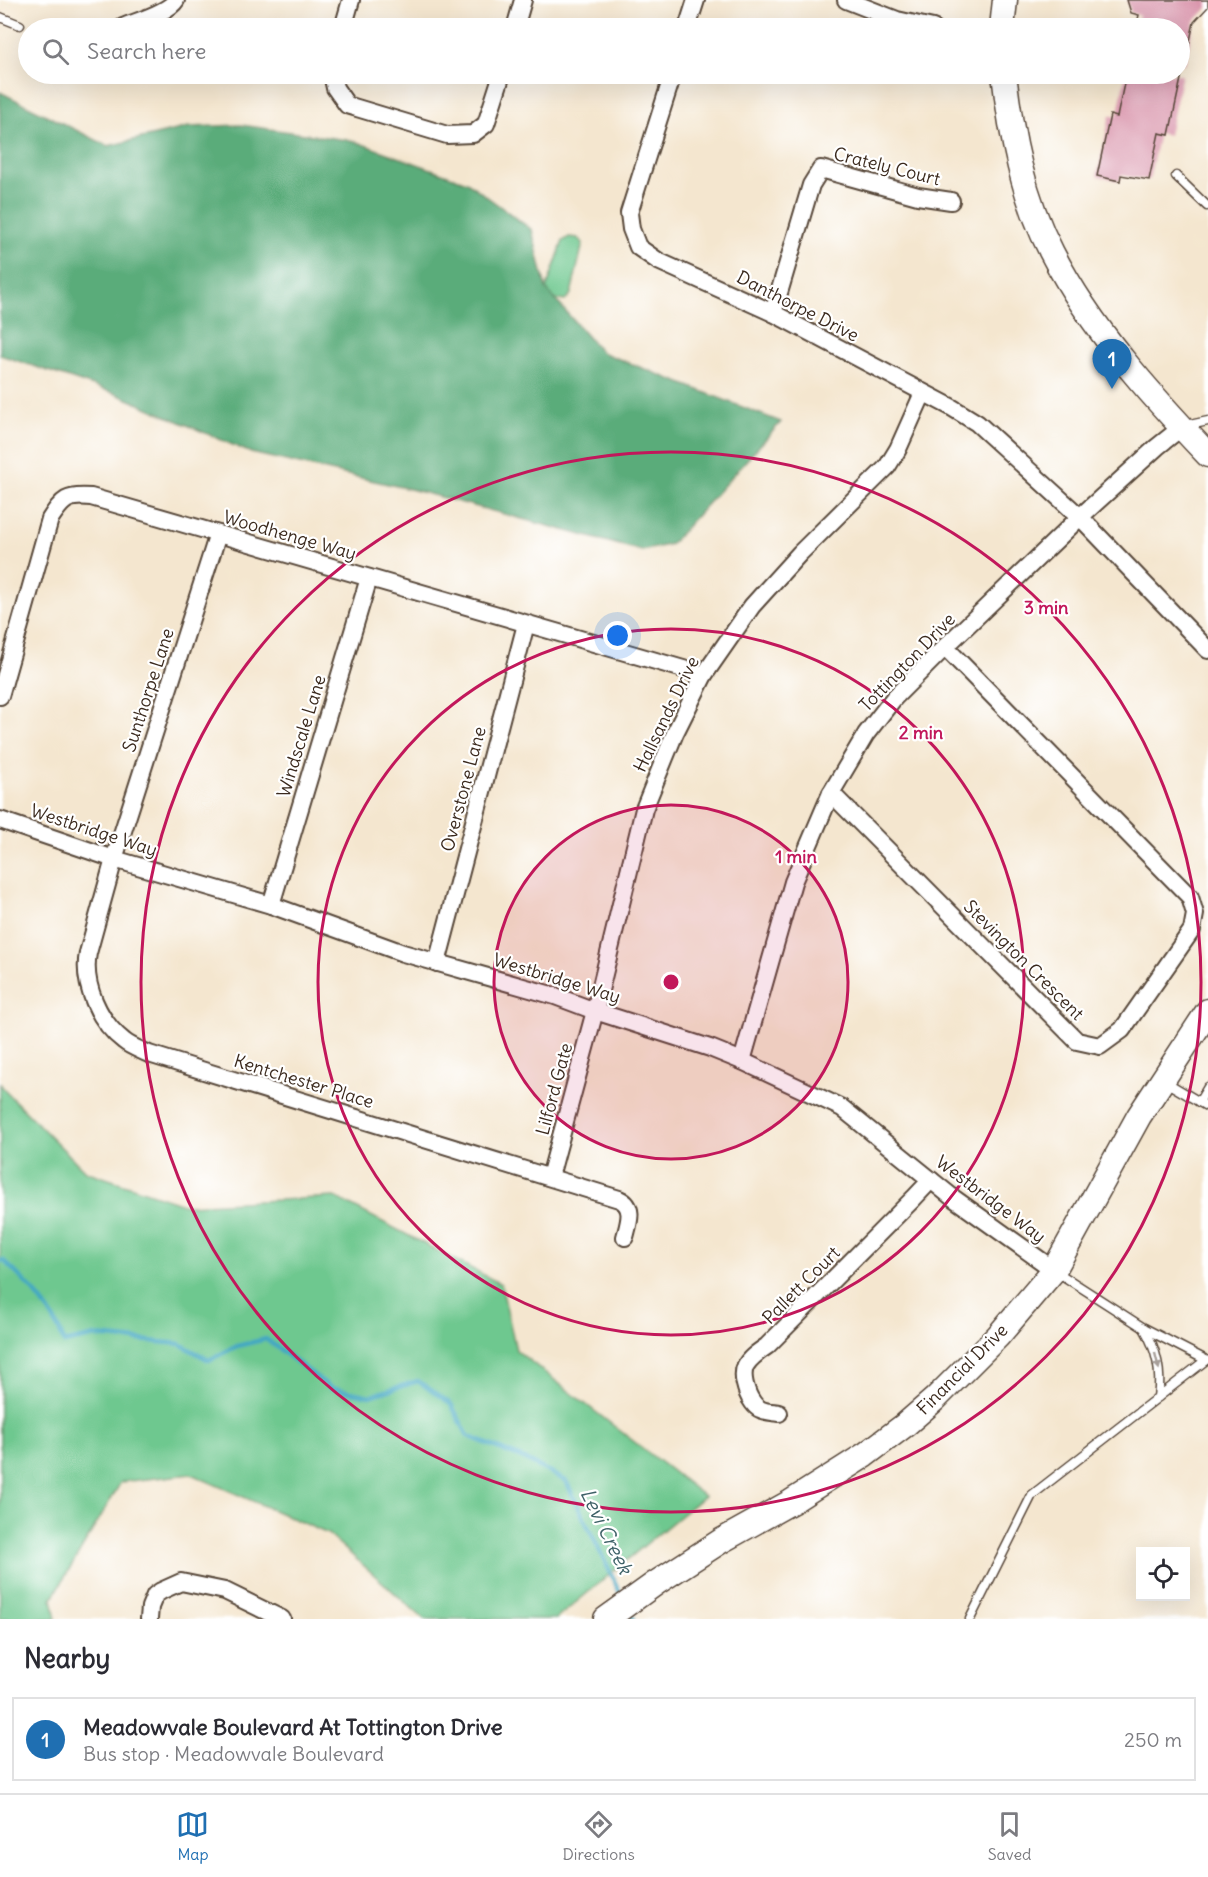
<!DOCTYPE html>
<html lang="en">
<head>
<meta charset="utf-8">
<style>
	:root { --surface:#fff; --page:#f2f2f3; --text:#2b2b33; --muted:#7c7c81; --line:#e1e1e2; --accent:#1f6fb2 }
	body { margin:0; font-family:Delius,sans-serif; background:var(--page); color:var(--text) }
	.controls { position:absolute; right:18px; bottom:18px; display:grid; overflow:hidden; border-radius:0px; box-shadow:0 6px 24px #0002 }
	.controls button { width:54px; height:54px; display:grid; place-items:center; padding:0; border:0; border-bottom:2px solid var(--line); background:var(--surface); color:var(--text); font:30px sans-serif }
	.you { position:absolute; left:618px; top:636px; width:21px; height:21px; margin:-15px; border:4px solid #fff; border-radius:50%; background:#1a73e8; box-shadow:0 0 0 9px #1a73e833 }
	.badge { display:grid; place-items:center; width:39px; height:39px; border-radius:50%; background:var(--accent); color:#fff; font-size:20px; font-weight:700 }
	.pin { position:absolute; translate:-50% -50px; filter:drop-shadow(0 2px 3px #0008) }
	.pin::after { content:''; position:absolute; top:32px; width:21px; height:18px; background:inherit; clip-path:polygon(0 0,100% 0,50% 100%) }
	.list { margin:0; padding:0; list-style:none }
	h2 { display:flex; justify-content:space-between; align-items:center; height:78px; margin:0; padding:0 24px; font-size:26px }
	h2 small { font-size:20px; font-weight:400; color:var(--muted) }
	.list li { display:grid; grid-template-columns:39px 1fr auto; gap:18px; align-items:center; box-sizing:border-box; height:84px; margin:0 12px 12px; padding:0 12px; border:2px solid var(--line); border-radius:0px }
	.list b { display:block; font-size:22px; white-space:nowrap }
	.list p { margin:0; font-size:20px; white-space:nowrap; color:var(--muted) }
	.list em { font-size:20px; font-style:normal; color:var(--muted) }
	.icon { flex:none; width:33px; height:33px; fill:none; stroke:currentColor; stroke-width:2; stroke-linecap:round; stroke-linejoin:round }
	.map { position:relative; flex:none; width:1208px; height:1619px; overflow:hidden }
	.search { position:absolute; background:var(--surface); box-shadow:0 6px 24px #0002; left:18px; right:18px; top:18px; height:66px; display:flex; align-items:center; gap:15px; box-sizing:border-box; padding:0 21px; border-radius:33px; color:var(--muted); font-size:22px }
	.sheet { height:174px; background:var(--surface) }
	nav { display:flex; justify-content:space-around; align-items:center; box-sizing:border-box; height:84px; border-top:2px solid var(--line); background:var(--surface); font-size:16px; color:var(--muted) }
	nav a { display:grid; justify-items:center; gap:3px }
	nav .on { color:var(--accent) }
	.map>svg:first-child { display:block }
	.green { fill:#6ec88f; stroke:#547956; stroke-width:1.5 }
	.forest { fill:#5aac7a; stroke:#4a6b4c; stroke-width:1.5 }
	.lines { fill:none; stroke-linecap:round; stroke-linejoin:round }
	.stream { stroke:#43a7c3; stroke-width:4.5 }
	.building { fill:#da97ad }
	.lane-casing { stroke:#574639; stroke-width:11 }
	.street-casing { stroke:#574639; stroke-width:20 }
	.secondary-casing { stroke:#574639; stroke-width:27 }
	.lane { stroke:#fff; stroke-width:8 }
	.street { stroke:#fff; stroke-width:16 }
	.secondary { stroke:#fff; stroke-width:24 }
	.oneway { fill:#a79f9a }
	.ring { fill:none; stroke:#c2185b; stroke-width:3 }
	.labels { text-anchor:middle; dominant-baseline:central; stroke-width:4.5; stroke-linejoin:round; paint-order:stroke }
	.street-label { font-size:18px; fill:#3b2a1e; stroke:#fff }
	.water-label { font-size:20px; font-style:italic; fill:#3f6268; stroke:#fff }
	.centre { fill:#c2185b; stroke:#fff; stroke-width:3 }
	.ring-label { font-size:18px; text-anchor:middle; font-weight:bold; fill:#c2185b; stroke:#fff; stroke-width:4.5; stroke-linejoin:round; paint-order:stroke }
</style>
</head>
<body>
<div class="map">
<svg width="1208" height="1619" viewBox="0 0 1208 1619">
	<rect width="100%" height="100%" fill="#fff"/>
	<filter id="ink" filterUnits="userSpaceOnUse"><feTurbulence type="fractalNoise" baseFrequency=".0167" numOctaves="2"/><feDisplacementMap in="SourceGraphic" scale="12" xChannelSelector="R" yChannelSelector="G"/><feConvolveMatrix kernelMatrix="1 2 1 2 8 2 1 2 1" color-interpolation-filters="sRGB"/></filter>
	<filter id="wash" filterUnits="userSpaceOnUse"><feTurbulence type="fractalNoise" baseFrequency=".008" numOctaves="4" result="noise"/><feDisplacementMap in="SourceGraphic" scale="24" xChannelSelector="R" yChannelSelector="G"/><feGaussianBlur stdDeviation="1.35" result="paint"/><feColorMatrix in="noise" values="0 0 0 0 0 0 0 0 0 0 0 0 0 0 0 0 0 1.4 0 .05"/><feComposite in="paint" operator="in"/></filter>
	<g filter="url(#wash)">
		<rect width="100%" height="100%" fill="#f4e6cf"/>
		<g class="green">
			<polygon points="569,237 578,238 583,243 571,294 565,301 552,299 546,290 563,241"/>
			<polygon points="0,1083 5,1091 85,1171 186,1205 335,1197 501,1284 516,1350 704,1496 556,1619 424,1619 328,1534 191,1474 121,1482 52,1599 56,1619 0,1619"/>
		</g>
		<polygon class="forest" points="0,92 108,146 189,127 241,125 354,141 467,182 532,230 546,289 601,352 781,422 671,544 642,551 414,490 251,453 114,393 0,355"/>
		<g class="lines">
			<g class="stream">
				<path d="M0,1261H4C28,1284 55,1311 64,1343L96,1336L180,1344L209,1360L237,1346L266,1339L331,1388L370,1396L418,1381L451,1404L468,1436L524,1459L566,1481L622,1597"/>
				<polyline points="629,1610 633,1619"/>
			</g>
		</g>
		<g id="blocks">
			<g class="building">
				<polygon points="1127,0 1208,0 1208,7 1194,22 1185,64 1179,63 1179,28 1136,28 1139,15 1131,13"/>
				<polygon points="1126,74 1182,74 1169,135 1159,133 1149,180 1121,175 1120,181 1097,176 1110,115 1117,117"/>
			</g>
		</g>
	</g>
	<g filter="url(#ink)">
		<use href="#blocks" fill-opacity="0" stroke="#574639" stroke-width="1.5"/>
		<g class="lines">
			<g class="lane-casing">
				<g id="lane">
					<polyline points="0,17 20,25"/>
					<polyline points="1176,176 1207,206"/>
					<polyline points="1185,426 1208,421"/>
					<polyline points="1164,1081 1208,1107"/>
					<polyline points="1199,1102 1208,1087"/>
					<path d="M1144,1328C1157,1350 1162,1372 1158,1397"/>
					<polyline points="970,1619 1032,1495 1206,1360 1144,1328 1057,1272"/>
				</g>
			</g>
			<g class="street-casing">
				<g id="street">
					<polyline points="846,0 897,20 933,28"/>
					<path d="M123,27C137,21 168,13 176,0"/>
					<polyline points="343,28 351,0"/>
					<polyline points="515,28 523,0"/>
					<polyline points="687,28 696,0"/>
					<polyline points="332,74 335,88 347,105 447,135 473,134 486,124 502,74"/>
					<polyline points="673,74 629,213 631,229 638,247 658,261 773,313 951,407 977,423 1080,517 1208,650"/>
					<polyline points="773,313 811,185 821,169 918,196 951,201"/>
					<path d="M218,534L114,859L88,953C82,984 99,1022 124,1041C131,1047 141,1050 149,1054L619,1199C635,1206 629,1222 625,1237"/>
					<path d="M0,696L50,519C63,499 67,495 91,497L704,675"/>
					<polyline points="831,793 1077,1041 1100,1046 1122,1030 1192,930 1195,914 1190,897 945,647"/>
					<polyline points="0,820 114,859 271,905 403,953 555,996 595,1011 710,1048 742,1061 842,1108 952,1197 1054,1270"/>
					<polyline points="271,905 369,578"/>
					<polyline points="437,963 526,624"/>
					<polyline points="742,1061 793,882 831,793 866,734 894,698 945,647 1080,517 1157,447 1182,427"/>
					<polyline points="550,1177 595,1011 644,809 675,733 704,675 752,606 800,553 887,467 898,449 923,393"/>
					<path d="M779,1413C774,1412 765,1412 760,1409C755,1407 750,1399 748,1394C738,1368 745,1361 767,1346L914,1198L931,1180"/>
					<polyline points="149,1619 150,1607 155,1595 161,1591 181,1582 225,1591 282,1619"/>
				</g>
			</g>
			<g class="secondary-casing">
				<g id="secondary">
					<polyline points="1002,28 1005,0"/>
					<path d="M1004,74C1011,135 1023,198 1052,253C1092,330 1149,393 1208,455"/>
					<polyline points="606,1619 656,1583 721,1541 791,1502 865,1455 905,1425 935,1399 998,1336 1054,1270 1139,1116 1208,1011"/>
				</g>
			</g>
			<use href="#lane" class="lane"/>
			<use href="#street" class="street"/>
			<use href="#secondary" class="secondary"/>
		</g>
		<defs><path id="oneway-solid" d="M-6-.8H1V-3.2L6.5 0L1 3.2V.8H-6Z" transform="scale(1.5)"/></defs>
		<use class="oneway" href="#oneway-solid" transform="translate(1157 1361) rotate(76)"/>
	</g>
	<circle cx="671" cy="982" r="177" fill="#c2185b" fill-opacity=".12"/>
	<g class="ring">
		<circle cx="671" cy="982" r="177"/>
		<circle cx="671" cy="982" r="353"/>
		<circle cx="671" cy="982" r="530"/>
	</g>
	<g class="labels">
		<g class="street-label">
			<text transform="translate(887 166) rotate(14)">Crately Court</text>
			<text transform="translate(798 306) rotate(27)">Danthorpe Drive</text>
			<text transform="translate(290 535) rotate(16)">Woodhenge Way</text>
			<text transform="translate(907 662) rotate(-46)">Tottington Drive</text>
			<text transform="translate(148 690) rotate(-72)">Sunthorpe Lane</text>
			<text transform="translate(666 714) rotate(-64)">Hallsands Drive</text>
			<text transform="translate(301 736) rotate(-73)">Windscale Lane</text>
			<text transform="translate(463 789) rotate(-75)">Overstone Lane</text>
			<text transform="translate(94 830) rotate(18)">Westbridge Way</text>
			<text transform="translate(1024 960) rotate(45)">Stevington Crescent</text>
			<text transform="translate(557 978) rotate(17)">Westbridge Way</text>
			<text transform="translate(304 1081) rotate(17)">Kentchester Place</text>
			<text transform="translate(554 1089) rotate(-75)">Lilford Gate</text>
			<text transform="translate(991 1199) rotate(37)">Westbridge Way</text>
			<text transform="translate(801 1285) rotate(-45)">Pallett Court</text>
			<text transform="translate(962 1369) rotate(-45)">Financial Drive</text>
		</g>
		<g class="water-label">
			<text transform="translate(607 1531) rotate(64)">Levi Creek</text>
		</g>
	</g>
	<circle cx="671" cy="982" r="9" class="centre"/>
	<g class="ring-label">
		<text x="1046" y="614">3 min</text>
		<text x="921" y="739">2 min</text>
		<text x="796" y="863">1 min</text>
	</g>
</svg>
<div class="controls">
<button><svg class="icon" aria-label="locate" viewBox="0 0 24 24"><circle cx="12" cy="12" r="6"/><path d="M12 2v4M12 18v4M2 12h4M18 12h4"/></svg></button>
</div>
<div class="you"></div>
<div class="pin badge" style="left:1112px;top:389px">1</div>
<div class="search"><svg class="icon" aria-label="search" viewBox="0 0 24 24"><circle cx="10" cy="10" r="6"/><path d="M15 15l6 6"/></svg>Search here</div>
</div>
<section class="sheet">
<h2>Nearby<small></small></h2>
<ul class="list">
<li><span class="badge">1</span><div><b>Meadowvale Boulevard At Tottington Drive</b><p>Bus stop · Meadowvale Boulevard</p></div><em>250 m</em></li>
</ul>
</section>
<nav>
<a class="on"><svg class="icon" aria-label="map" viewBox="0 0 24 24"><path d="M3 6l6-2 6 2 6-2v14l-6 2-6-2-6 2zM9 4v14M15 6v14"/></svg>Map</a>
<a><svg class="icon" aria-label="directions" viewBox="0 0 24 24"><path d="M12 3l9 9-9 9-9-9zM9 14v-3h6M13 9l2 2-2 2"/></svg>Directions</a>
<a><svg class="icon" aria-label="saved" viewBox="0 0 24 24"><path d="M7 4h10v16l-5-4-5 4z"/></svg>Saved</a>
</nav>
</body>
</html>
